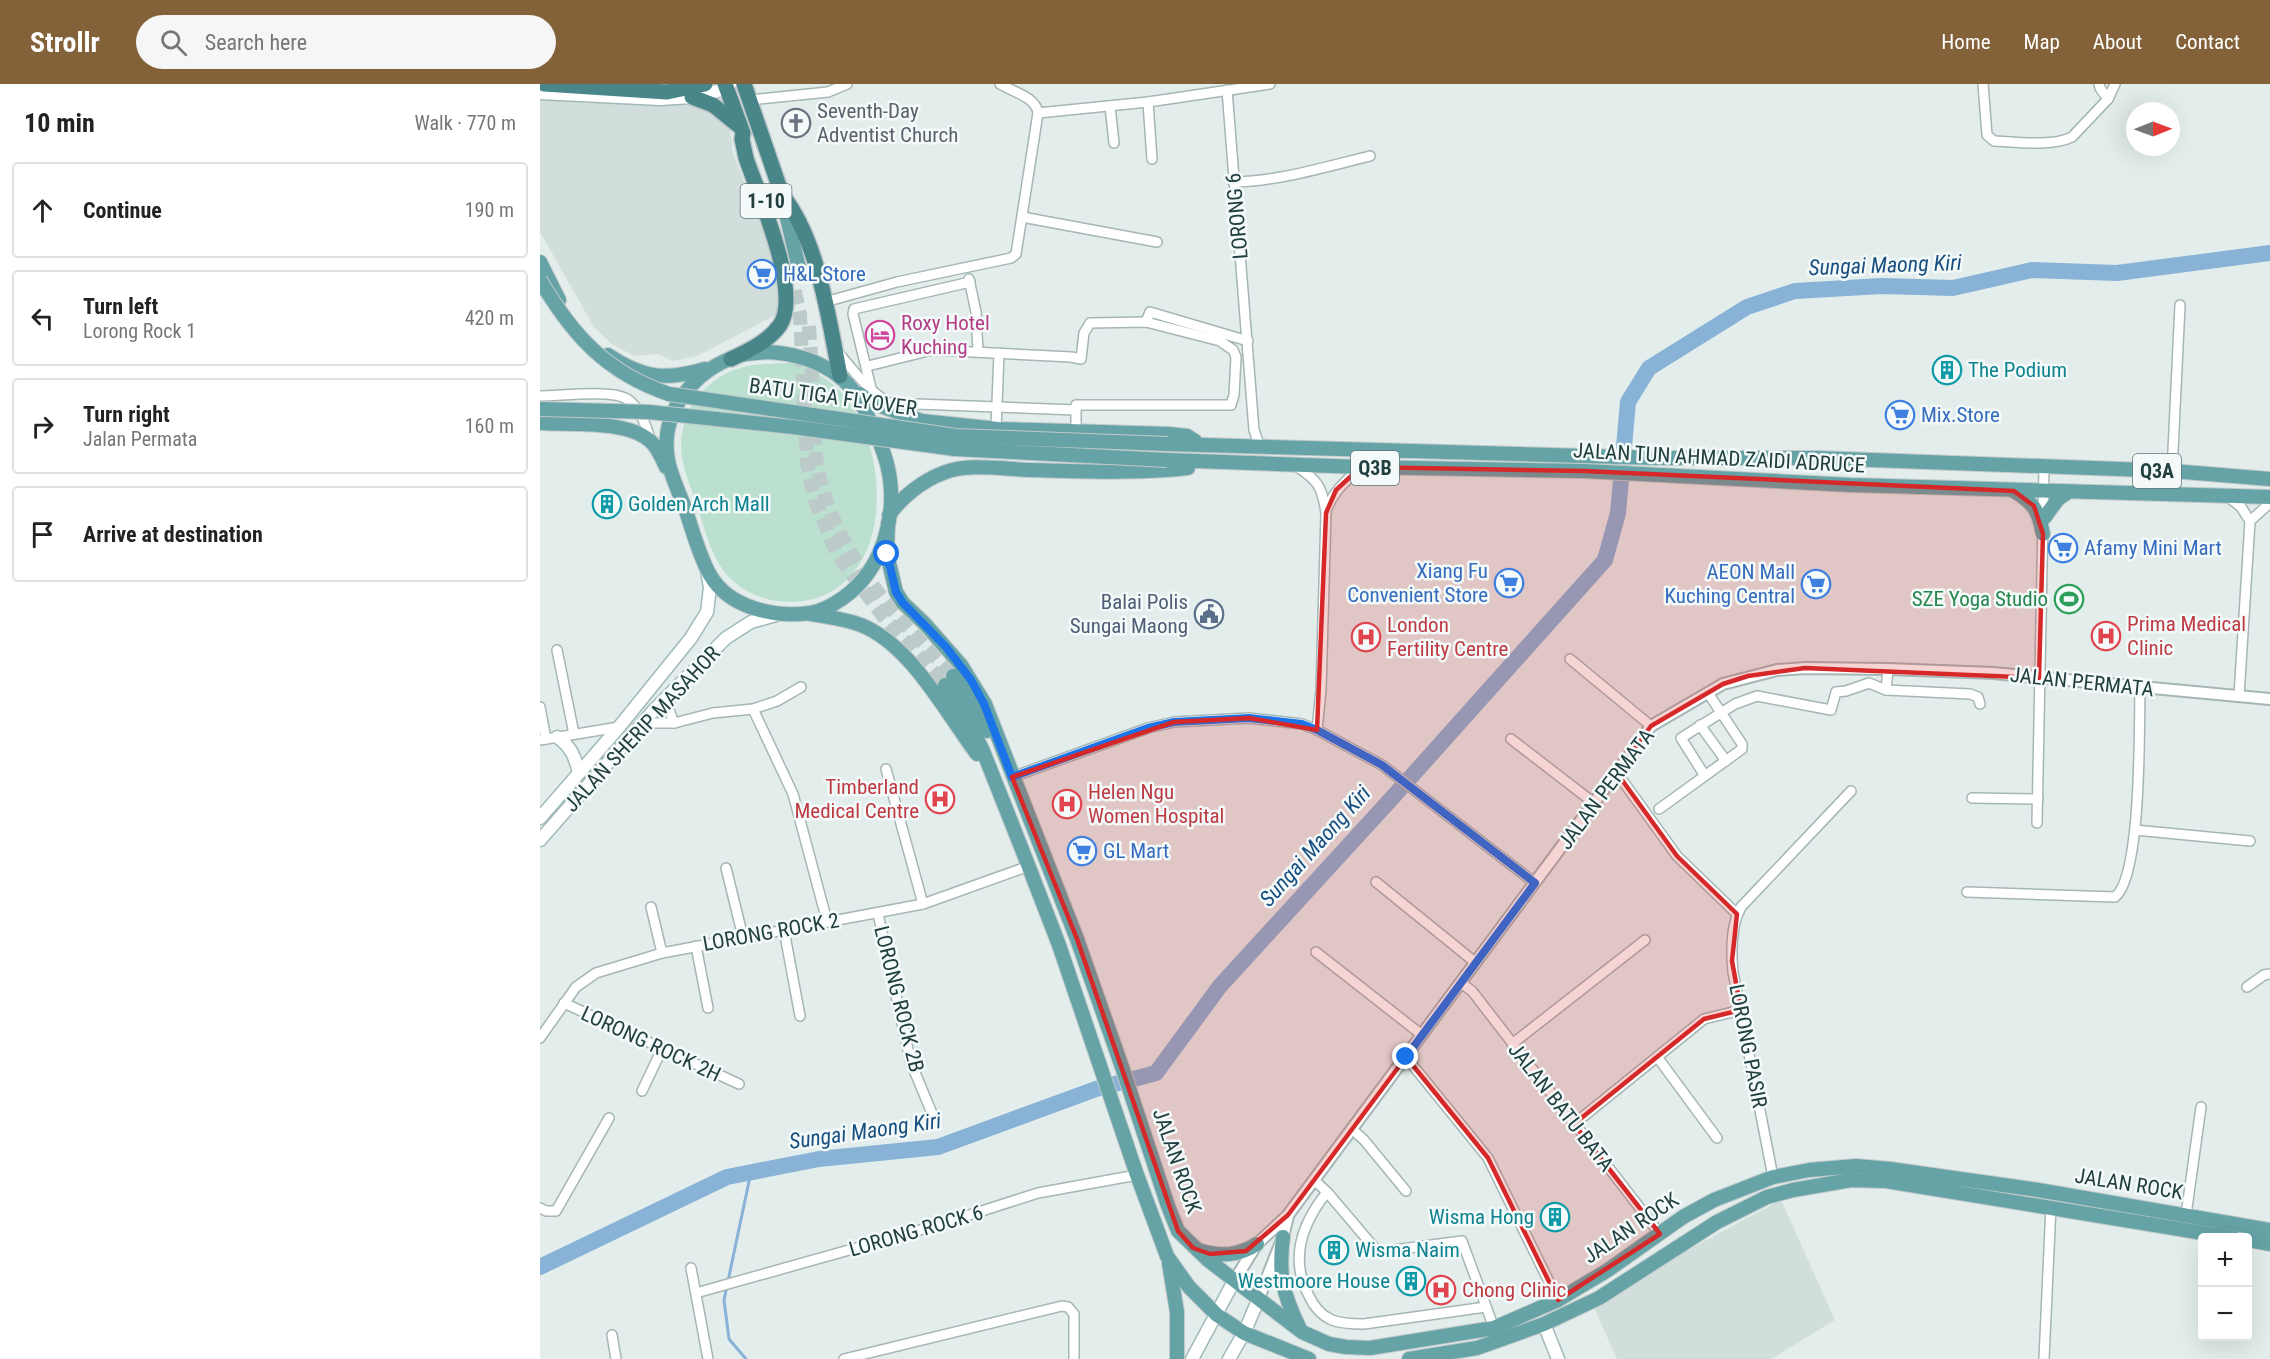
<!DOCTYPE html>
<html lang="en">
<head>
<meta charset="utf-8">
<style>
	:root { --surface:#fff; --page:#f6f6f6; --text:#222; --muted:#767676; --line:#e0e0e0; --accent:#836239 }
	body { margin:0; font-family:"Roboto Condensed",sans-serif; background:var(--page); color:var(--text) }
	.controls { position:absolute; right:18px; bottom:18px; display:grid; overflow:hidden; border-radius:6px; box-shadow:0 6px 24px #0002 }
	.controls button { width:54px; height:54px; display:grid; place-items:center; padding:0; border:0; border-bottom:2px solid var(--line); background:var(--surface); color:var(--text); font:30px sans-serif }
	.compass { position:absolute; left:1586px; top:18px; width:54px; height:54px; border-radius:50%; background:var(--surface); box-shadow:0 6px 24px #0002; rotate:89deg }
	.stop { position:absolute; width:18px; height:18px; margin:-14px; border:4px solid #1a73e8; border-radius:50%; background:#fff }
	.stop.end { background:#1a73e8; border-color:#fff; box-shadow:0 2px 6px #0008 }
	.list { margin:0; padding:0; list-style:none }
	h2 { display:flex; justify-content:space-between; align-items:center; height:78px; margin:0; padding:0 24px; font-size:26px }
	h2 small { font-size:20px; font-weight:400; color:var(--muted) }
	.list li { display:grid; grid-template-columns:39px 1fr auto; gap:18px; align-items:center; box-sizing:border-box; height:96px; margin:0 12px 12px; padding:0 12px; border:2px solid var(--line); border-radius:6px }
	.list b { display:block; font-size:22px; white-space:nowrap }
	.list p { margin:0; font-size:20px; white-space:nowrap; color:var(--muted) }
	.list em { font-size:20px; font-style:normal; color:var(--muted) }
	.icon { flex:none; width:33px; height:33px; fill:none; stroke:currentColor; stroke-width:2; stroke-linecap:round; stroke-linejoin:round }
	.map { position:relative; flex:none; width:1730px; height:1275px; overflow:hidden }
	header { display:flex; align-items:center; gap:36px; box-sizing:border-box; height:84px; padding:0 30px; background:var(--accent); color:#fff }
	header strong { font-size:28px }
	nav { display:flex; gap:33px; margin-inline-start:auto; font-size:21px }
	.search { width:420px; height:54px; background:var(--page); display:flex; align-items:center; gap:15px; box-sizing:border-box; padding:0 21px; border-radius:33px; color:var(--muted); font-size:22px }
	main { display:flex }
	aside { flex:1; background:var(--surface) }
	.map>svg:first-child { display:block }
	.built { fill:#d1dedc }
	.green { fill:#bbe0d0 }
	.lines { fill:none; stroke-linecap:round; stroke-linejoin:round }
	.stream { stroke:#88b2d6; stroke-width:3 }
	.river { stroke:#88b2d6; stroke-width:16 }
	.primary-tunnel { stroke:#bccbca; stroke-width:14; stroke-dasharray:14 7; stroke-linecap:butt }
	.minor-casing { stroke:#a5b6b5; stroke-width:12 }
	.tertiary-casing { stroke:#a5b6b5; stroke-width:14 }
	.secondary-casing { stroke:#a1bab9; stroke-width:15 }
	.primary-casing { stroke:#c1c9ca; stroke-width:16 }
	.trunk-casing { stroke:#c1c9ca; stroke-width:18 }
	.minor { stroke:#fff; stroke-width:9 }
	.tertiary { stroke:#fff; stroke-width:10 }
	.secondary { stroke:#fff; stroke-width:12 }
	.primary { stroke:#65a3a6; stroke-width:14 }
	.trunk { stroke:#48868a; stroke-width:15 }
	.primary-bridge-casing { stroke:#c1c9ca; stroke-width:16; stroke-linecap:butt }
	.primary-bridge { stroke:#65a3a6; stroke-width:14 }
	.route { stroke:#1a73e8; stroke-width:8 }
	.marked { fill:#d62828; fill-opacity:0.2; stroke:#d62828; stroke-width:4.5; stroke-linejoin:round }
	.labels { text-anchor:middle; dominant-baseline:central; stroke-width:5; stroke-linejoin:round; paint-order:stroke }
	.shield { fill:#f4faf9; stroke:#617778; stroke-width:1.5 }
	.shield-label { font-size:20px; font-weight:bold; fill:#223f40 }
	.worship-label { font-size:21px; fill:#5b616d; stroke:#f4faf9; text-anchor:start }
	.street-label { font-size:21px; fill:#223f40; stroke:#f4faf9 }
	.shop-label { font-size:21px; fill:#366cbe; stroke:#f4faf9; text-anchor:start }
	.hotel-label { font-size:21px; fill:#b23c85; stroke:#f4faf9; text-anchor:start }
	.culture-label { font-size:21px; fill:#0d838f; stroke:#f4faf9; text-anchor:start }
	.leisure-label { font-size:21px; fill:#27864d; stroke:#f4faf9; text-anchor:end }
	.service-label { font-size:21px; fill:#4e5e75; stroke:#f4faf9; text-anchor:end }
	.health-label { font-size:21px; fill:#be3a42; stroke:#f4faf9; text-anchor:start }
	.water-label { font-size:22px; font-style:italic; fill:#184f80; stroke:#f4faf9 }
</style>
</head>
<body>
<header>
<strong>Strollr</strong>
<div class="search"><svg class="icon" aria-label="search" viewBox="0 0 24 24"><circle cx="10" cy="10" r="6"/><path d="M15 15l6 6"/></svg>Search here</div>
<nav><a>Home</a><a>Map</a><a>About</a><a>Contact</a></nav>
</header>
<main>
<aside>
<h2>10 min<small>Walk · 770 m</small></h2>
<ul class="list">
<li><svg class="icon" aria-label="ahead" viewBox="0 0 24 24"><path d="M12 20V5M6 11l6-6 6 6"/></svg><div><b>Continue</b></div><em>190 m</em></li>
<li><svg class="icon" aria-label="left" viewBox="0 0 24 24"><path d="M17 20v-9H6M10 6l-5 5 5 5"/></svg><div><b>Turn left</b><p>Lorong Rock 1</p></div><em>420 m</em></li>
<li><svg class="icon" aria-label="right" viewBox="0 0 24 24"><path d="M7 20v-9h11M14 6l5 5-5 5"/></svg><div><b>Turn right</b><p>Jalan Permata</p></div><em>160 m</em></li>
<li><svg class="icon" aria-label="arrive" viewBox="0 0 24 24"><path d="M6 21V4h12l-3 4 3 4H6"/></svg><div><b>Arrive at destination</b></div></li>
</ul>
</aside>
<div class="map">
<svg width="1730" height="1275" viewBox="0 0 1730 1275">
	<rect width="100%" height="100%" fill="#e3eeec"/>
	<g class="built">
		<polygon points="0,13 148,17 182,33 190,45 193,69 234,174 241,200 240,220 234,232 157,272 133,277 118,270 95,272 73,261 54,243 0,148"/>
		<polygon points="1241,1116 1295,1236 1231,1275 1077,1275 1055,1226 1146,1167"/>
	</g>
	<path class="green" d="M251,279C274,285 295,298 309,318C340,359 348,440 318,482C312,490 304,499 296,505C264,526 214,521 188,492C171,473 165,445 157,422C153,408 146,393 143,379C134,339 158,298 197,285C214,279 233,280 251,279Z"/>
	<g class="lines">
		<polyline class="stream" points="206,1275 189,1255 184,1216 211,1088"/>
		<polyline class="river" points="0,1183 187,1093 279,1075 398,1063 556,1005 616,989 680,902 852,714 1065,476 1078,429 1088,318 1109,284 1207,223 1255,207 1342,202 1413,204 1492,186 1577,189 1730,169"/>
		<g class="primary-tunnel">
			<polyline points="250,186 260,230 267,380 275,417 297,470 343,532 405,601"/>
			<path d="M269,242C271,271 273,300 274,329C275,345 274,363 277,379C293,470 353,528 413,592"/>
		</g>
		<g class="minor-casing">
			<g id="minor">
				<path d="M1443,0L1447,51L1454,57C1476,58 1512,63 1532,53L1568,15L1575,0"/>
				<polyline points="1559,0 1560,4 1568,15"/>
				<polyline points="687,6 714,346 720,363"/>
				<polyline points="210,16 288,8 307,0"/>
				<polyline points="608,18 612,75"/>
				<polyline points="570,22 574,59"/>
				<polyline points="498,29 608,18 730,0"/>
				<path d="M693,98C740,97 785,83 830,72"/>
				<polyline points="482,133 617,158"/>
				<polyline points="429,195 436,228 438,268"/>
				<path d="M285,218L357,198L471,174L476,170L498,29C496,13 473,8 460,0"/>
				<polyline points="606,238 610,228 708,257"/>
				<path d="M297,267C312,285 334,315 357,322"/>
				<polyline points="328,282 392,266 531,273 541,275 544,249 550,239 606,238 680,257 693,266 696,273 694,311 691,321 536,321 536,347"/>
				<polyline points="331,304 313,230 314,225 430,198"/>
				<path d="M0,312C20,312 68,306 85,314C99,320 107,344 111,357"/>
				<polyline points="358,322 376,320 536,326"/>
				<polyline points="456,345 459,269"/>
				<path d="M756,382C779,397 782,403 786,429L781,606L777,646"/>
				<polyline points="1632,387 1640,221"/>
				<polyline points="1687,412 1701,423 1710,437 1699,612"/>
				<path d="M786,427C793,407 806,397 821,383"/>
				<polyline points="1710,437 1730,419"/>
				<polyline points="17,566 34,650"/>
				<polyline points="1030,575 1111,642"/>
				<polyline points="1346,606 1348,585"/>
				<polyline points="133,607 128,623 134,639"/>
				<polyline points="0,623 6,655"/>
				<polyline points="213,625 253,710 287,837"/>
				<polyline points="1160,641 1186,677"/>
				<polyline points="100,643 113,639 134,639 173,629 213,625 237,617 261,603"/>
				<polyline points="971,655 1054,719"/>
				<polyline points="0,656 79,643"/>
				<polyline points="346,685 383,820"/>
				<polyline points="1077,689 1137,772 1197,830"/>
				<polyline points="1165,692 1141,654 1195,620 1217,612 1291,626 1296,608 1306,607 1329,599 1346,606 1430,610 1438,613 1440,620"/>
				<polyline points="472,693 608,644 634,638 709,634 762,640 777,646 842,681 995,799"/>
				<polyline points="1432,714 1498,715"/>
				<polyline points="1119,725 1202,665 1202,660 1168,609"/>
				<polyline points="1497,739 1504,383"/>
				<polyline points="1595,746 1710,757"/>
				<polyline points="186,784 203,853"/>
				<polyline points="836,798 936,879"/>
				<path d="M1427,808L1575,813C1602,792 1599,642 1600,604"/>
				<polyline points="111,823 122,869"/>
				<polyline points="338,830 371,979 394,1034"/>
				<polyline points="244,846 260,932"/>
				<polyline points="156,862 168,924"/>
				<polyline points="776,868 882,951"/>
				<polyline points="921,899 932,907 1120,1150"/>
				<polyline points="1707,903 1724,891 1730,890"/>
				<polyline points="24,919 199,1000"/>
				<polyline points="0,954 36,903 56,889 122,869 383,820 489,782"/>
				<polyline points="972,960 1105,856"/>
				<polyline points="866,973 948,1074 1018,1216"/>
				<polyline points="1118,974 1177,1054"/>
				<polyline points="102,1007 122,965"/>
				<polyline points="1034,1040 1164,935 1201,926"/>
				<polyline points="812,1045 824,1056 866,1107"/>
				<path d="M1233,1093L1193,888C1191,868 1191,841 1201,823L1311,707"/>
				<polyline points="774,1096 787,1108 838,1168 922,1157 954,1244"/>
				<path d="M787,1108C763,1138 749,1173 768,1210C773,1221 780,1231 792,1236C802,1240 814,1240 824,1240L946,1223"/>
				<polyline points="0,1124 6,1127 16,1127 69,1034"/>
				<polyline points="1646,1131 1661,1023"/>
				<polyline points="151,1184 168,1275"/>
				<polyline points="156,1209 398,1141 498,1109 597,1091"/>
				<polyline points="72,1251 76,1275"/>
				<polyline points="304,1275 522,1222 528,1223 534,1230 534,1275"/>
				<polyline points="1504,1275 1511,1122"/>
			</g>
		</g>
		<g class="tertiary-casing">
			<g id="tertiary">
				<polyline points="694,1197 717,1160 748,1131 1111,642 1183,600 1237,586 1265,584 1348,585 1453,589 1730,615"/>
				<polyline points="719,1214 743,1153 748,1132"/>
			</g>
		</g>
		<g class="secondary-casing">
			<g id="secondary">
				<polyline points="0,9 120,15 152,13 187,5 190,0"/>
				<path d="M17,653C31,662 35,673 39,689"/>
				<polyline points="0,734 79,643 151,554 167,528 170,504 167,486"/>
				<polyline points="0,756 115,625 186,554 211,538 236,531"/>
				<polyline points="1004,1240 1018,1275"/>
				<polyline points="652,1275 694,1197"/>
				<polyline points="689,1275 704,1249 719,1214"/>
			</g>
		</g>
		<g class="primary-casing">
			<g id="primary">
				<polyline points="242,113 259,184"/>
				<polyline points="0,178 19,216"/>
				<path d="M228,268C253,269 280,277 300,293C314,304 323,321 330,337C337,351 343,365 347,380C359,428 344,485 303,514C293,521 283,527 270,529C235,534 189,524 170,491C159,471 153,448 146,427C140,410 131,393 128,376C119,328 154,287 197,272C207,269 218,269 228,268Z"/>
				<path d="M68,271C103,294 125,297 165,285"/>
				<polyline points="320,310 332,319 382,337 458,345 629,350 647,352 655,357"/>
				<path d="M0,339C30,341 85,336 109,356C117,362 122,374 126,383"/>
				<polyline points="628,360 1119,374 1278,374 1632,387 1730,395"/>
				<polyline points="627,376 821,383 1044,387 1311,401 1730,413"/>
				<path d="M1474,407C1495,420 1498,426 1503,450"/>
				<path d="M349,431C362,413 382,397 403,389C428,379 462,385 489,386C541,387 596,390 648,384"/>
				<polyline points="1504,434 1518,415 1528,408"/>
				<polyline points="348,439 347,470 356,508 363,519 385,540 421,581 445,620 537,855 582,983 628,1122 638,1147 668,1176 762,1248 789,1260 806,1263 830,1264 954,1244 1018,1216 1068,1186 1143,1133 1174,1116 1233,1093 1269,1086 1316,1082 1350,1085 1498,1106 1730,1146"/>
				<path d="M271,530C288,533 305,535 321,541C371,561 406,629 437,670"/>
				<polyline points="413,592 427,611 447,647"/>
				<polyline points="405,601 426,632 443,667 485,773 519,861 597,1091 627,1172 649,1203 677,1231 704,1249 769,1275"/>
				<path d="M743,1153C738,1190 743,1210 759,1243"/>
				<polyline points="1708,1156 1730,1160"/>
				<path d="M658,1166C680,1173 698,1172 717,1160"/>
				<polyline points="629,1179 637,1228 637,1275"/>
				<polyline points="869,1275 937,1264 1004,1240 1059,1214 1177,1138 1227,1113 1253,1106 1311,1096 1346,1097 1694,1154"/>
			</g>
		</g>
		<g class="trunk-casing">
			<g id="trunk">
				<polyline points="4,0 127,8 165,0"/>
				<path d="M185,0L203,49L202,55L206,74C218,110 262,208 240,241C229,257 208,267 191,275"/>
				<path d="M204,0L242,111C278,155 289,236 300,292"/>
				<polyline points="152,13 173,21 199,42"/>
			</g>
		</g>
		<use href="#minor" class="minor"/>
		<use href="#tertiary" class="tertiary"/>
		<use href="#secondary" class="secondary"/>
		<use href="#primary" class="primary"/>
		<use href="#trunk" class="trunk"/>
		<g class="primary-bridge-casing">
			<g id="primary-bridge">
				<path d="M0,196C33,252 67,289 129,310L416,352L628,360"/>
				<polyline points="0,325 109,328 253,343 415,365 627,376"/>
			</g>
		</g>
		<use href="#primary-bridge" class="primary-bridge"/>
	</g>
	<g class="lines">
		<polyline class="route" points="347,470 356,508 363,519 406,563 431,596 444,620 472,693 608,644 634,638 709,634 762,640 777,646 842,681 995,799 866,973"/>
	</g>
	<path class="marked" d="M821,383L1044,387L1474,407L1494,422L1503,450L1499,594L1265,584L1208,592L1183,600L1111,642L1077,689L1137,772L1197,830L1192,877L1201,926L1164,935L1034,1040L1120,1150L1018,1216L948,1074L866,973L748,1131L706,1167L670,1170L653,1164L638,1147L537,855L472,693L634,638L709,634L777,646L786,429L796,406Z"/>
	<defs>
		<g id="church-ring" transform="scale(1.5)"><circle r="9.5" fill="#f4faf9" stroke="#6b7280" stroke-width="1.5"/><path d="M-1.2-6h2.4v3.5h3.3v2.4h-3.3V6h-2.4V-.1h-3.3v-2.4h3.3Z" fill="#6b7280"/></g>
		<g id="supermarket-ring" transform="scale(1.5)"><circle r="9.5" fill="#f4faf9" stroke="#3f7fe0" stroke-width="1.5"/><path d="M-6-5.5h2.5l.6 2H6L4.5 2H-2.5L-4.4-4H-6ZM-1.5 3.2a1.3 1.3 0 1 0 .1 0ZM3 3.2a1.3 1.3 0 1 0 .1 0Z" fill="#3f7fe0"/></g>
		<g id="hotel-ring" transform="scale(1.5)"><circle r="9.5" fill="#f4faf9" stroke="#d1479c" stroke-width="1.5"/><path d="M-6-4.5h1.5V1H6V5H4.5V3h-9V5H-6ZM-4 0a1.8 1.8 0 1 1 3.6 0ZM.5 0V-2.5h3Q6-2.5 6 0Z" fill="#d1479c"/></g>
		<g id="building-ring" transform="scale(1.5)"><circle r="9.5" fill="#f4faf9" stroke="#0f9aa8" stroke-width="1.5"/><path d="M-4-6H4V6H1V3H-1V6H-4ZM-2.5-4.3h1.7v1.8h-1.7ZM.8-4.3h1.7v1.8H.8ZM-2.5-1h1.7V.8h-1.7ZM.8-1h1.7V.8H.8Z" fill="#0f9aa8"/></g>
		<g id="stadium-ring" transform="scale(1.5)"><circle r="9.5" fill="#f4faf9" stroke="#2e9e5b" stroke-width="1.5"/><path d="M0-5a6.5 5 0 1 0 0 10a6.5 5 0 1 0 0-10ZM-3.5-1.8h7v3.6h-7Z" fill="#2e9e5b"/></g>
		<g id="civic-ring" transform="scale(1.5)"><circle r="9.5" fill="#f4faf9" stroke="#5c6f8a" stroke-width="1.5"/><path d="M-.6-6.5H3V-4.5H.6V-3L4-1V1h2V6H-6V1h2V-1L-.6-3ZM-1.2 2.5V6h2.4V2.5Z" fill="#5c6f8a"/></g>
		<g id="hospital-ring" transform="scale(1.5)"><circle r="9.5" fill="#f4faf9" stroke="#e0444e" stroke-width="1.5"/><path d="M-5-5h3v3.5h4V-5h3V5h-3V1.5h-4V5h-3Z" fill="#e0444e"/></g>
	</defs>
	<g fill-rule="evenodd">
		<use href="#church-ring" x="256" y="39"/>
		<use href="#supermarket-ring" x="222" y="190"/>
		<use href="#hotel-ring" x="340" y="251"/>
		<use href="#building-ring" x="1407" y="286"/>
		<use href="#supermarket-ring" x="1360" y="331"/>
		<use href="#building-ring" x="67" y="420"/>
		<use href="#supermarket-ring" x="1523" y="464"/>
		<use href="#supermarket-ring" x="969" y="499"/>
		<use href="#supermarket-ring" x="1276" y="500"/>
		<use href="#stadium-ring" x="1529" y="515"/>
		<use href="#civic-ring" x="669" y="530"/>
		<use href="#hospital-ring" x="1566" y="552"/>
		<use href="#hospital-ring" x="826" y="553"/>
		<use href="#hospital-ring" x="400" y="715"/>
		<use href="#hospital-ring" x="527" y="720"/>
		<use href="#supermarket-ring" x="542" y="767"/>
		<use href="#building-ring" x="1015" y="1133"/>
		<use href="#building-ring" x="794" y="1166"/>
		<use href="#building-ring" x="871" y="1197"/>
		<use href="#hospital-ring" x="901" y="1206"/>
	</g>
	<g class="labels">
		<g class="shield">
			<rect x="200.5" y="100" width="51" height="34" rx="4.5"/>
			<rect x="811" y="367" width="48" height="34" rx="4.5"/>
			<rect x="1593" y="370" width="48" height="34" rx="4.5"/>
		</g>
		<g class="shield-label">
			<text x="226" y="117">1-10</text>
			<text x="835" y="384">Q3B</text>
			<text x="1617" y="387">Q3A</text>
		</g>
		<g class="worship-label">
			<text x="277" y="27">Seventh-Day<tspan x="277" dy="24">Adventist Church</tspan></text>
		</g>
		<g class="street-label">
			<text transform="translate(697 132) rotate(-95)">LORONG 6</text>
			<text transform="translate(293 313) rotate(8)">BATU TIGA FLYOVER</text>
			<text transform="translate(1179 374) rotate(3)">JALAN TUN AHMAD ZAIDI ADRUCE</text>
			<text transform="translate(1542 598) rotate(6)">JALAN PERMATA</text>
			<text transform="translate(102 645) rotate(-47)">JALAN SHERIP MASAHOR</text>
			<text transform="translate(1066 705) rotate(-53)">JALAN PERMATA</text>
			<text transform="translate(231 848) rotate(-10)">LORONG ROCK 2</text>
			<text transform="translate(359 915) rotate(76)">LORONG ROCK 2B</text>
			<text transform="translate(111 960) rotate(25)">LORONG ROCK 2H</text>
			<text transform="translate(1208 962) rotate(79)">LORONG PASIR</text>
			<text transform="translate(1021 1023) rotate(52)">JALAN BATU BATA</text>
			<text transform="translate(637 1077) rotate(71)">JALAN ROCK</text>
			<text transform="translate(1589 1100) rotate(9)">JALAN ROCK</text>
			<text transform="translate(1091 1144) rotate(-34)">JALAN ROCK</text>
			<text transform="translate(376 1147) rotate(-16)">LORONG ROCK 6</text>
		</g>
		<g class="shop-label">
			<text x="243" y="190">H&amp;L Store</text>
			<text x="1381" y="331">Mix.Store</text>
			<text x="1544" y="464">Afamy Mini Mart</text>
			<text x="948" y="487" text-anchor="end">Xiang Fu<tspan x="948" dy="24">Convenient Store</tspan></text>
			<text x="1255" y="488" text-anchor="end">AEON Mall<tspan x="1255" dy="24">Kuching Central</tspan></text>
			<text x="563" y="767">GL Mart</text>
		</g>
		<g class="hotel-label">
			<text x="361" y="239">Roxy Hotel<tspan x="361" dy="24">Kuching</tspan></text>
		</g>
		<g class="culture-label">
			<text x="1428" y="286">The Podium</text>
			<text x="88" y="420">Golden Arch Mall</text>
			<text x="994" y="1133" text-anchor="end">Wisma Hong</text>
			<text x="815" y="1166">Wisma Naim</text>
			<text x="850" y="1197" text-anchor="end">Westmoore House</text>
		</g>
		<g class="leisure-label">
			<text x="1508" y="515">SZE Yoga Studio</text>
		</g>
		<g class="service-label">
			<text x="648" y="518">Balai Polis<tspan x="648" dy="24">Sungai Maong</tspan></text>
		</g>
		<g class="health-label">
			<text x="1587" y="540">Prima Medical<tspan x="1587" dy="24">Clinic</tspan></text>
			<text x="847" y="541">London<tspan x="847" dy="24">Fertility Centre</tspan></text>
			<text x="379" y="703" text-anchor="end">Timberland<tspan x="379" dy="24">Medical Centre</tspan></text>
			<text x="548" y="708">Helen Ngu<tspan x="548" dy="24">Women Hospital</tspan></text>
			<text x="922" y="1206">Chong Clinic</text>
		</g>
		<g class="water-label">
			<text transform="translate(1345 181) rotate(-2)">Sungai Maong Kiri</text>
			<text transform="translate(775 762) rotate(-48)">Sungai Maong Kiri</text>
			<text transform="translate(325 1047) rotate(-8)">Sungai Maong Kiri</text>
		</g>
	</g>
</svg>
<div class="controls">
<button>+</button>
<button>−</button>
</div>
<svg class="compass" viewBox="-18 -18 36 36"><path d="M0-13l5 13h-10z" fill="#e53935"/><path d="M0 13l5-13h-10z" fill="#767676"/></svg>
<div class="stop" style="left:347px;top:470px"></div>
<div class="stop end" style="left:866px;top:973px"></div>
</div>
</main>
</body>
</html>
